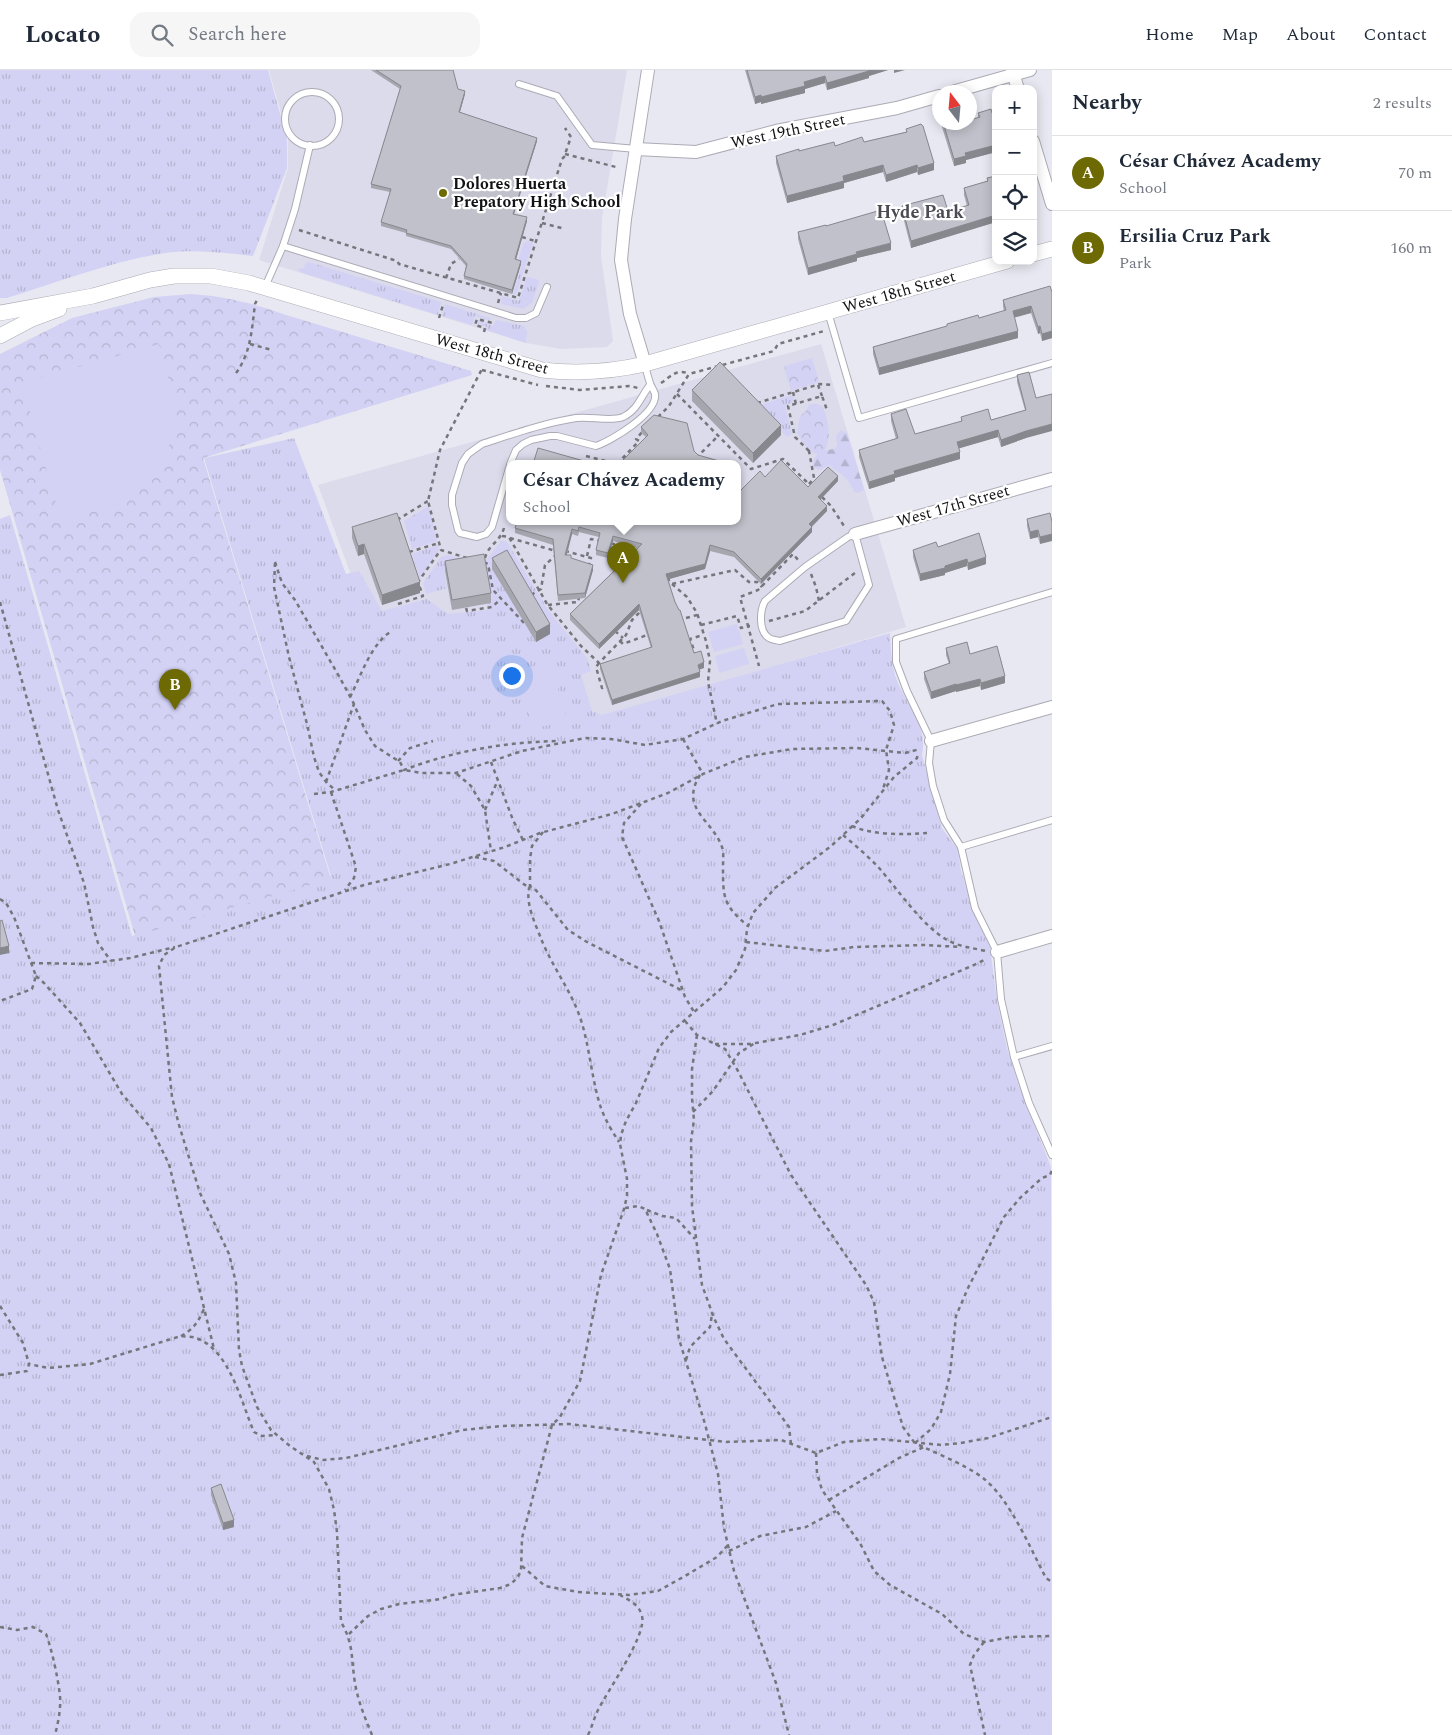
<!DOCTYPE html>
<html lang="en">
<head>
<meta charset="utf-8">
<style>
	:root { --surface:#fff; --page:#f6f6f7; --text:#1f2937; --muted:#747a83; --line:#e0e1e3; --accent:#6d6903 }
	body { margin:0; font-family:Spectral,serif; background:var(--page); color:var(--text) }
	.controls { position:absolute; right:15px; top:15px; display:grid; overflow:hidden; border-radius:10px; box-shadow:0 2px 12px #0003 }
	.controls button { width:45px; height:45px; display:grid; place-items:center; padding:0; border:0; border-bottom:1px solid var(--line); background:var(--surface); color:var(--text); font:25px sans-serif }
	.compass { position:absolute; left:932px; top:15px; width:45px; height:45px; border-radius:50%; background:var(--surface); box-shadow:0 2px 12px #0003; rotate:344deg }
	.you { position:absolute; left:511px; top:605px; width:18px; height:18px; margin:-12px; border:4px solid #fff; border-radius:50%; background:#1a73e8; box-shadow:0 0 0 8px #1a73e833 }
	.badge { display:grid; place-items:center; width:32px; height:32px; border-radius:50%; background:var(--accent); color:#fff; font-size:16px; font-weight:700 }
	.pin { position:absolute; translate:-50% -41px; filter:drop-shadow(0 1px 2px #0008) }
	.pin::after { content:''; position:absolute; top:26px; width:18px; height:15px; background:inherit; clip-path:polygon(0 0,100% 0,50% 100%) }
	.popup { position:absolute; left:506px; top:390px; width:235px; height:65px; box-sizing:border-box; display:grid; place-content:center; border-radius:10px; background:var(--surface); filter:drop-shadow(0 1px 4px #0005); font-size:16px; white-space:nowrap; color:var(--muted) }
	.popup b { font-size:19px; color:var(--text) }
	.popup::after { content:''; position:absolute; left:50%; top:100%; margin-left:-10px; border:10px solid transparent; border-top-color:var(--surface) }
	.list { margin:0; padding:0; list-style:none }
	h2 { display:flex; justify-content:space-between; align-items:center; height:65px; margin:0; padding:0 20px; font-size:21px }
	h2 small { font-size:16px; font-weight:400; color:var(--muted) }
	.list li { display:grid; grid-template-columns:32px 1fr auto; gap:15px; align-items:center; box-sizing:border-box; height:75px; padding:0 20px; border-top:1px solid var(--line) }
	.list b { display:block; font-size:19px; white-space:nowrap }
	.list p { margin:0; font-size:16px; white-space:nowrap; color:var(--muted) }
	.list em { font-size:16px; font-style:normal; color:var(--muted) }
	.icon { flex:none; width:28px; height:28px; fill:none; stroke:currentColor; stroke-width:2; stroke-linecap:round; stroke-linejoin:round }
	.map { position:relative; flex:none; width:1052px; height:1665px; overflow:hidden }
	header { display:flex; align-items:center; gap:30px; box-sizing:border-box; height:70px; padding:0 25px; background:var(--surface); border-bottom:1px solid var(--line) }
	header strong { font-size:24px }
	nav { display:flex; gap:28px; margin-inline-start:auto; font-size:18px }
	.search { width:350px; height:45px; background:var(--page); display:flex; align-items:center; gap:12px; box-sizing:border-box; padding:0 18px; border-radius:15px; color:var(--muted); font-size:19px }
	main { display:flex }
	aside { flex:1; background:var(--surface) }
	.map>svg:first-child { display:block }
	.built { fill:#dbdbec; fill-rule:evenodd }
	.grass { fill:url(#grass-tufts) }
	.forest { fill:url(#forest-firs) }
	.park { fill:url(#park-crowns) }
	.pitch { fill:#d3d2f4 }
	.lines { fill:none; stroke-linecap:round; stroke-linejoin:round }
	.service-casing { stroke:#acabb5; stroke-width:8 }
	.minor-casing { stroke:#acabb5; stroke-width:14 }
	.tertiary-casing { stroke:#acabb5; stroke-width:16 }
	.path { stroke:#75757b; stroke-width:2.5; stroke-dasharray:4 4; stroke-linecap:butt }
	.service { stroke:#fff; stroke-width:6 }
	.minor { stroke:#fff; stroke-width:12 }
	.tertiary { stroke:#fff; stroke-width:15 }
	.wall { fill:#a6a6af }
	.shaded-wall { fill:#87878e }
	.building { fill:#c1c1cb; stroke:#87878e }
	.poi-dot { fill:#6d6903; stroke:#fff; stroke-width:2 }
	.labels { text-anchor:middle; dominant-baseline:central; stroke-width:4.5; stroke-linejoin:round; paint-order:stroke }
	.street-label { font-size:16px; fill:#121215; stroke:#fff }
	.poi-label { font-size:16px; font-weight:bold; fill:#121215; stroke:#fff; text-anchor:start }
	.neighbourhood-label { font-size:18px; font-weight:bold; fill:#4c4b54; stroke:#fff }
</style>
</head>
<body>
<header>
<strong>Locato</strong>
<div class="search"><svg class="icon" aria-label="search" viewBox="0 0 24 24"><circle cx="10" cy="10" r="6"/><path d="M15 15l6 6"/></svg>Search here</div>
<nav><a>Home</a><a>Map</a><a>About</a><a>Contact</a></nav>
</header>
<main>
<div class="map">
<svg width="1052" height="1665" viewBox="0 0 1052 1665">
	<defs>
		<pattern id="grass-tufts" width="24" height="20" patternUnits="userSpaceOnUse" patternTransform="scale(1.25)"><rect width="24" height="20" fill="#d3d2f4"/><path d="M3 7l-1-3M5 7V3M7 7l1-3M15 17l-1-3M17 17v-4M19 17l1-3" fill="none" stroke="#b4b3d0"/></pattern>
		<pattern id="forest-firs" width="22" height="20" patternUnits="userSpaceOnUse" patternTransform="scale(1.25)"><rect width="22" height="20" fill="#d3d2f4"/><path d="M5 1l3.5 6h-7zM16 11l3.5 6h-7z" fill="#b4b3d0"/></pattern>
		<pattern id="park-crowns" width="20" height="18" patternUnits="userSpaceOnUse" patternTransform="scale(1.25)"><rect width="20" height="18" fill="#d3d2f4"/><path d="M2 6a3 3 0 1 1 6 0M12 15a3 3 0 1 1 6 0" fill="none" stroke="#b4b3d0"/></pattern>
	</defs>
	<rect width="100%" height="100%" fill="#e8e8f2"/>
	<g class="built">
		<polygon points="269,0 627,0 602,148 601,186 613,271 607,277 561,279 526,273 259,190 288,98 288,68"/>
		<path d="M821,274L906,557L587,652L373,565L318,415ZM509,394H737V452H509Z"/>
	</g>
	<g class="grass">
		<path d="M0,0H268L287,69V98L253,186C224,183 194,179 165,183C112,191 59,212 7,228H0Z"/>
		<polygon points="527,171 533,173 516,225 513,224 522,195 517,193 524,172 526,173"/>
		<polygon points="309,192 441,232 438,245 300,202 298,199 304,198 305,194"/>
		<polygon points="528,207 539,210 539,213 532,233 523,239 501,234 502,226 519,231 526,209"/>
		<polygon points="445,234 490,248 490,251 475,246 472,255 442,246"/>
		<polygon points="478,250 493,256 496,250 524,256 527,261 526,273 486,260 487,257 477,253"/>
		<polygon points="792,325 795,332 785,335 792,364 787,367 756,336"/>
		<path d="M294,368L346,504L359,501L382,541L427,529L448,544L487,540L486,490L501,471L507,472L548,540L587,588L591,601L581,605L592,641L602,645L890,563C891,580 891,597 898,613C909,638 928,656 922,685L942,758L958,780L961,801L977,850L990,877L997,930L1007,978L1018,1013L1051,1097L1052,1665H0V449L10,445L132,866L331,806L204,388Z"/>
		<polygon points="429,436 437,471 412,479 404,451"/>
		<polygon points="438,475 439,480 420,509 412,484"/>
		<polygon points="449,485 478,494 444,502 447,518 426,524 423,513 441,487"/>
	</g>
	<path class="forest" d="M841,360L847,363L864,420L858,423L854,422C848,406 841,405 829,395L820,400L814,398L813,390L820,381L834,379L837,376L836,366Z"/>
	<g class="park">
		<path d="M191,224C223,226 253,233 283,244L471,301L472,305L203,388L331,809L135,866L0,400V284L72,248L154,227Z"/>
		<polygon points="812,288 819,312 791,321 784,296"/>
		<path d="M812,334H817L822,336C838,367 824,411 797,363L800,346L806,341L809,335Z"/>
	</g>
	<g class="pitch">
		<polygon points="159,274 172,321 176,358 158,403 124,432 61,451 25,324 29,311"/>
		<polygon points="737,554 743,574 714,582 708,562"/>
		<polygon points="744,578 749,594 719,603 715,586"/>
		<polygon points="551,594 567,650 533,659 517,604"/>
	</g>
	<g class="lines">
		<g class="service-casing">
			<g id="service">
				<polyline points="519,14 557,26 592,75 636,79"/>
				<circle cx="312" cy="49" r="27"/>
				<polyline points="283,176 516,248 526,248 536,243 547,217"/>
				<polyline points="265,217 283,176 295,139 310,75"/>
				<polyline points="828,242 859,348 1052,293"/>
				<path d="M510,394L516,380L523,374L531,370L550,366H557L596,376C611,371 658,343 655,324C654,320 651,317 650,313C648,307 646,301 645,294"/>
				<path d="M509,398L492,457L486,464L477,467L460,463L458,460L452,435V425L462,393L468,384L482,374C513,364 544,353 576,348C590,346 611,352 623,347C638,340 641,326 650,315"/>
				<path d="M855,464L869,515L846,551L780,571C776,570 772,570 769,568C758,561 760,540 765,531L805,497L848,467Z"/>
				<polyline points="1052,522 896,569 896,592 907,621 931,671 929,693 933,716 944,750 961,777 975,838 997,882 1001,929 1014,987 1029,1033 1052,1085"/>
				<polyline points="961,777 1052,750"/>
				<polyline points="1014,987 1052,976"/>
			</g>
		</g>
		<g class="minor-casing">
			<g id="minor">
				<polyline points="1012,0 1018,19"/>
				<polyline points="952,22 1030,0"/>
				<polyline points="1033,71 1052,134"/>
				<polyline points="636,79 696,82 776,61 897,38 939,26"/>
				<polyline points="645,294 630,244 621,190 625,149 648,0"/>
				<polyline points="855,464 1052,409"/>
				<polyline points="931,671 1052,637"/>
				<polyline points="997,882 1052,866"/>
			</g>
		</g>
		<g class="tertiary-casing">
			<g id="tertiary">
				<polyline points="1033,184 1052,179"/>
				<path d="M0,243L93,226L150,210L174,206H211L249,213L542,300C577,304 610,302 645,294L1007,191"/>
				<polyline points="0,266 32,249 59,239"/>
			</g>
		</g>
		<g class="path">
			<polyline points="565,84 616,97"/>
			<polyline points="542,153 565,159"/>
			<polyline points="299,160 397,191 399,194 518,228 562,89 564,87 571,67 565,58"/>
			<polyline points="522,167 535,171"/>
			<polyline points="446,208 451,194 459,189"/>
			<polyline points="498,233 501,223"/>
			<polyline points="439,248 443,235"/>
			<polyline points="484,262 485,258 475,255 477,249 493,253 493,251"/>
			<polyline points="250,274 272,280"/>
			<polyline points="482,300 538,315"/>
			<path d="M236,303C251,283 252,258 255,234L257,230"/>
			<path d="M661,313C673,305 674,300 689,303"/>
			<polyline points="818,315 822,326"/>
			<polyline points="546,316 580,320 630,316 638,318"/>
			<polyline points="793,322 796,334"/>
			<polyline points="677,324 751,399 783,389 813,418"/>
			<polyline points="757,333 820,314 832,315"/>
			<polyline points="658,347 669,336 689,304 774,281 778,274 824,261"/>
			<polyline points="809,381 795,367 788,336 822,326 827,340"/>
			<polyline points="586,386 617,394 639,371 636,369 643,361"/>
			<polyline points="696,388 718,366"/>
			<polyline points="809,414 814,408 809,381 811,382"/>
			<polyline points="822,427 831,436 844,456"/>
			<polyline points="397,450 428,431"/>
			<polyline points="502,466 509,467 547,534 581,576 599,593 626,565 632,550 641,541"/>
			<polyline points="510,468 556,481"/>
			<polyline points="611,473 637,482"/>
			<polyline points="565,481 591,488 589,495"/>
			<polyline points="409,482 439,473"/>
			<polyline points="587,486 591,469 601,471"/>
			<polyline points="467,488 441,480 428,431 440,380 483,297"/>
			<path d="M485,488C488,475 500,472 504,458"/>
			<path d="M275,492L282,513L295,530L340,608L353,632L365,660L375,676L400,692L404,700C453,681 506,672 557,671"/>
			<polyline points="484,492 488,494 493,520 526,555"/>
			<polyline points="275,493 274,517 289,587 307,654 314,687 319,702 327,713 335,720"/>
			<polyline points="811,504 816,517 819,531"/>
			<polyline points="667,508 672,514 735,500 749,512 757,512 762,517"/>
			<polyline points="672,514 687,527 697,543 706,571 710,591 708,612 717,654"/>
			<polyline points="531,525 541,519 545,495 555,486"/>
			<polyline points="0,532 58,740 84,813 93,857 98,873 111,891"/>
			<polyline points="398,534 423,526 418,512 440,481"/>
			<polyline points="548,535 578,532 579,527"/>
			<polyline points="466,538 467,541 492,537 501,529"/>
			<polyline points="686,548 697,545"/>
			<polyline points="769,551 805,541 855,503"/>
			<polyline points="701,555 737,546 741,558 748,556 740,527 758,520 793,484 799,491"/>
			<polyline points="750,556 748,556 759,596"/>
			<polyline points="615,561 623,568"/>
			<polyline points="620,571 623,574 647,565"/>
			<polyline points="696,586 690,569 703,565"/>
			<polyline points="599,593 596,597 602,618 606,617"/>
			<path d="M350,627C361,606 370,576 390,562"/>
			<polyline points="683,669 703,704"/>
			<polyline points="398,691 410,678 433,671"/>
			<polyline points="491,692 513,750 523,770"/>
			<polyline points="457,704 471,716 485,740 491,781"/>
			<path d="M700,705C679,739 712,749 722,777C724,782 723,790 723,796C723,828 723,835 748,856"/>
			<polyline points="326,712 354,634"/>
			<polyline points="331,722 356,797 354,808 345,820"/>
			<polyline points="314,724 331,722 404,700 422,703 456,703 522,681 585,668 611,669 645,675 683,669 722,651 778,634 882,631 890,641 894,655 886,680 889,700 883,719"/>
			<polyline points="641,734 624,753 622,767 659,851 685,927 694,942"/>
			<polyline points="485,740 497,712"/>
			<path d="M852,756C871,765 906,765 927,763"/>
			<polyline points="543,762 532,776 530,789 530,816 535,819 568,860 587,872 683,921"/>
			<path d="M843,765C856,776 869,787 880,799C898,820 924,858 949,871C961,877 973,878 986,881"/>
			<path d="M475,787L494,791L525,815L530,816C524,832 536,855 542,871C554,900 575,926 583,957C590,982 592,1009 600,1035C604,1048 612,1061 619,1072"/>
			<polyline points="0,829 6,833 14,847 36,906 32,919 0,931"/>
			<polyline points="746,872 825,881 854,877 924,875 961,877"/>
			<polyline points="31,893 89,894 130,888 175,877"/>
			<polyline points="36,906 44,913 80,953 122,1024 151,1058 169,1094 214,1279"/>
			<polyline points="685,951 697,965 725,979 738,1001 791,1105 866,1215 874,1232 882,1287 903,1357 914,1372"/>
			<polyline points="697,965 692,999 692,1028 694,1050 691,1071 692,1136 702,1215 714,1248 724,1269 789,1357 791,1374"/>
			<polyline points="715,974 750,974 800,965 833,955 974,895 986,889"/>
			<polyline points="693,1042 713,1021 739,983 755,973"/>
			<polyline points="625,1138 638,1136 645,1139 657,1164 670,1199 679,1269 705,1354 718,1404 724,1458 734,1501 776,1613 789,1665"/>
			<polyline points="647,1140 662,1146 676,1148 695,1169"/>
			<polyline points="0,1236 23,1273 29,1294"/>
			<path d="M181,1266C194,1259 198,1252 204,1239"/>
			<polyline points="686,1290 690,1277 710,1257 712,1244"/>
			<path d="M0,1305L27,1301L29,1294L48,1298L90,1294L181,1266C186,1267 192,1266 196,1268C230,1280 241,1332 254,1362L262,1366L275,1365"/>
			<polyline points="915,1373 931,1359 941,1342 950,1304 956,1246 968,1218 1004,1147 1020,1128 1042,1108 1050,1105 1052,1100"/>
			<path d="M919,1375C940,1385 964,1394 983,1408C1010,1429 1030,1478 1046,1508L1052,1512"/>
			<polyline points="816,1383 817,1403 822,1420 861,1475 874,1501 890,1515 942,1544 964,1564 984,1572 1010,1567 1052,1566"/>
			<polyline points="307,1386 323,1390 346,1388 463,1360 502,1356 569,1354 726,1372 781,1370 816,1383 844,1372 880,1369 941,1375 961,1373 988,1368 1052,1347"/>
			<polyline points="829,1430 899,1388 924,1377"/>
			<polyline points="729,1481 760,1466 806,1457 836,1441"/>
			<polyline points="522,1496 545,1516 578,1522 629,1525 658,1521 685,1506 717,1487 728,1475"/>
			<path d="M0,1557L17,1560L33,1557L46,1564C52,1580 58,1608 60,1626C61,1639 58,1653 55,1665"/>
			<polyline points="349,1564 368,1546 381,1539 399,1534 441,1529 452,1525 500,1518 511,1514 517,1508 521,1501 522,1468 552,1355 560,1347 580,1311 601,1205 624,1139 627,1126 627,1109 620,1074 621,1065 626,1051 636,1033 659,978 671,962 723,917 736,900 745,879 747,859 753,843 775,818 830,777 843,765 861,748 894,707 917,688 918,683"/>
			<polyline points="984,1572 974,1585 970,1595 985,1665"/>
			<path d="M372,1665C365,1648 358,1631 355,1613C351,1589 354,1574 341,1552L337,1462L334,1440L329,1419L314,1392L290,1376L271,1360L257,1337L242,1296L239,1280L236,1213L229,1184L200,1123L179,1055L172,1027L159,896L164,885L176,877L364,815L450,794L505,777L540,763L612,744L668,723L703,704L745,687L792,679L857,678L905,683L920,679"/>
			<path d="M588,1665C592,1657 594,1648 598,1640C608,1620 647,1565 642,1546C639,1534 630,1531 620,1525"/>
		</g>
		<use href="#service" class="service"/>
		<use href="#minor" class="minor"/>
		<use href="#tertiary" class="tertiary"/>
	</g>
	<g class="wall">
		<polygon points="371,0 453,0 458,19 465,24 460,42 537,71 514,144 527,151 516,189 521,194 512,224 464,209 464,206 466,196 451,179 406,166 406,163 381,156 381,152 390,122 371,118 371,114 400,19"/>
		<polygon points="745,0 888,0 869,6 869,8 827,20 825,13 805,19 805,23 761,34 761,32 755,34"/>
		<polygon points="996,42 996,82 966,90 966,93 954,96 942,57 942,52 956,52 956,54 978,48 978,43 992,43"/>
		<polygon points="906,59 934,100 918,105 917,102 886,112 883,102 844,113 844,118 787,133 776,93 776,86 799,81 864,72 906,62"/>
		<polygon points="996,106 996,152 911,178 902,143 902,136 948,141 967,136 964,125 964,118 987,111 987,108"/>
		<polygon points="826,156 891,180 857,188 857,191 808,205 798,169 798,162"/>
		<polygon points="1052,222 1052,268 1042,271 1040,263 1038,264 1031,243 1014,247 1018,268 879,305 873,284 873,277 947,256 947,254 979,248 1004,241 1003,237 1003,230"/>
		<polygon points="1029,302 1026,368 1001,377 998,367 959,378 960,389 895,408 895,411 869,419 859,387 859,380 896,369 891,351 891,344 915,364 961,352 961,347 991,350 1025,340 1017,312 1017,305"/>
		<polygon points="692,320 781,365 753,393 692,331"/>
		<polygon points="641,357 694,381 698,385 646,367 641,363"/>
		<polygon points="765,407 808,417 838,411 821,429 827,441 812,457 812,462 761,514 734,487 710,481 705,499 668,509 675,532 694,583 704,598 699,599 700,607 612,635 600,599 600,594 651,578 639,540 599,579 570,550 570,544 637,478 613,471 608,488 596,485 596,480 599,467 579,462 578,466 572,464 567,485 571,488 593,500 585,528 558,531 553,475 515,463 515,458 737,452"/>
		<polygon points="1027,449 1052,452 1040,474 1038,467 1030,469 1027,456"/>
		<polygon points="352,457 420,523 382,535 364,484 358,486 352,468"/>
		<polygon points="938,477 986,494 968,500 967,496 945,503 945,505 920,511 913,487 913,480"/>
		<polygon points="492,488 550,564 536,572 492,499"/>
		<polygon points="445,491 491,523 491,533 452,540 445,501"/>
		<polygon points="946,578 970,584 1005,613 981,620 980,616 956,622 956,621 931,629 924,609 924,602 949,594 946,585"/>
		<polygon points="211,1418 234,1457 223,1460 211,1425"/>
	</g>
	<g class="shaded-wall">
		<polygon points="869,0 888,0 869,6 869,8 827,20 827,13"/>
		<polygon points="894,0 905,0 894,3"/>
		<polygon points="825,6 825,13 805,19 805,23 761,34 761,27 804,12"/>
		<polygon points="465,21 465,24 459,45 459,42"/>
		<polygon points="761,25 761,32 755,34 755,27"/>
		<polygon points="537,68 537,71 513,147 513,144"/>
		<polygon points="996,70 996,82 966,90 966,93 954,96 954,89 965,83"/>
		<polygon points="934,93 934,100 918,105 918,98"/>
		<polygon points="883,95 883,102 844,113 844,118 787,133 787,126 843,106"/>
		<polygon points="917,95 917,102 886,112 886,105"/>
		<polygon points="996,145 996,152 911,178 911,171"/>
		<polygon points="527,147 527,151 515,193 515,189"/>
		<polygon points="891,173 891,180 857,188 857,191 808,205 808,198 856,182"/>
		<polygon points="521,191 521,194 512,224 512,220"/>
		<polygon points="1031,236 1031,243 1013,248 1013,241"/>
		<polygon points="1040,256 1040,263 1038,264 1038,257"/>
		<polygon points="1018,261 1018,268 879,305 879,298"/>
		<polygon points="1052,261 1052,268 1042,271 1042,264"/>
		<polygon points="1052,354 1052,361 1026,368 1001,377 1001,370 1026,361"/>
		<polygon points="781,355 781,365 753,393 753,383"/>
		<polygon points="998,360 998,367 957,379 957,372"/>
		<polygon points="960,382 960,389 895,408 895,411 869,419 869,412 894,401"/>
		<polygon points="838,406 838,411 818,432 818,427"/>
		<polygon points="827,436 827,441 809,459 809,454"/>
		<polygon points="812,457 812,462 761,514 761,509"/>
		<polygon points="572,459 572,464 565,490 565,485"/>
		<polygon points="1038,460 1038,467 1030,469 1030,462"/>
		<polygon points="1052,464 1052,471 1040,474 1040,467"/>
		<polygon points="613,466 613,471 608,488 608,483"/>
		<polygon points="364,474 364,484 358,486 358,476"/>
		<polygon points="710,475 710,481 705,499 666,510 666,504"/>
		<polygon points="986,487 986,494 968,500 968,493"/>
		<polygon points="967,489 967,496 945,503 945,505 920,511 920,504 945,496"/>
		<polygon points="593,495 593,500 585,528 585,523"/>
		<polygon points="420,512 420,523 382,535 382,525"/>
		<polygon points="639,534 639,540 599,579 599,574"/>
		<polygon points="550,554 550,564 536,572 536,562"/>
		<polygon points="704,592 704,598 698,600 698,595"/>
		<polygon points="700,602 700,607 612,635 612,630"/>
		<polygon points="1005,606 1005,613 981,620 981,613"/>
		<polygon points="980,609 980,616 956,622 956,615"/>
		<polygon points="956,614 956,621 931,629 931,622"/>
		<polygon points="9,876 9,883 0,885 0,878"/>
		<polygon points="234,1450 234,1457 223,1460 223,1453"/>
	</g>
	<g class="building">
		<polygon points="376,0 453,0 458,19 465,21 459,42 537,68 513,144 527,147 515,189 521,191 512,220 464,206 467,194 451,176 406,163 407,160 381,152 391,119 371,114 401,16"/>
		<polygon points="747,0 869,0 869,1 827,13 825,6 804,12 805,16 761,27 761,25 755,27"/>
		<polygon points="991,39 992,43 996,42 996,70 995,71 996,75 965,83 966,86 954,89 943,52 956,52 956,54 961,52 970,52 970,50 980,47 978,43"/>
		<polygon points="921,54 923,56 934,93 918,98 917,95 886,105 883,95 843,106 844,111 787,126 776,86 799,79 799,81 834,72 835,76 862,67 864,72 907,62 906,59"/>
		<polygon points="996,106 996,145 911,171 902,136 943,125 948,141 969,135 964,118 988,111 987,108"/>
		<polygon points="881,140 891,173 856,182 857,184 808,198 798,162 826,155 826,156"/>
		<polygon points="1050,216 1052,222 1052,261 1042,264 1040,256 1038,257 1031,236 1013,241 1018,261 879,298 873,277 947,256 947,254 978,245 979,248 1006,240 1003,230"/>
		<polygon points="720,292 781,355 753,383 692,320"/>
		<polygon points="1029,302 1036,328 1052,324 1052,354 1026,361 1001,370 998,360 957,372 960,382 894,401 895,404 869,412 859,380 898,368 891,344 906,339 915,364 962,351 961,347 988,339 991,350 1026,340 1017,305"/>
		<polygon points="654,345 687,353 694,381 698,385 726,393 726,394 619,394 648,365 641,357"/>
		<polygon points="538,378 584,391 583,394 533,394"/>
		<polygon points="781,390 808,417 828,397 838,406 818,427 827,436 809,454 812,457 761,509 734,482 710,475 705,494 666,504 675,532 679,540 680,540 694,583 701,581 704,592 698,595 700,602 612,630 600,594 652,577 639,534 599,574 570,544 642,474 613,466 608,483 596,480 600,463 579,457 578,461 572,459 565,485 571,485 571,488 593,495 585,523 558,525 553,469 515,458 517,452 737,452 737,424 760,401 765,407"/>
		<polygon points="397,443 420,512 382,525 364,474 358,476 352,457"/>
		<polygon points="1050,443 1052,452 1052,464 1040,467 1038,460 1030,462 1027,449"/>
		<polygon points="979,463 986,487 968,493 967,489 945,496 945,498 920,504 913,480 936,472 938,477"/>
		<polygon points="507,480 550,554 536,562 492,488"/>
		<polygon points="484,484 491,523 452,530 445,491"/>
		<polygon points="967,572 970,584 997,576 1005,606 981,613 980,609 956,615 956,614 931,622 924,602 950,593 946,578"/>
		<polygon points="2,850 9,876 0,878 0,851"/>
		<polygon points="221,1414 234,1450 223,1453 211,1418"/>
	</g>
	<circle class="poi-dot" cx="443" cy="123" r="5"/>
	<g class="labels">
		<g class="street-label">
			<text transform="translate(788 61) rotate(-12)">West 19th Street</text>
			<text transform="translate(899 222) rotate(-16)">West 18th Street</text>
			<text transform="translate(492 284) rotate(15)">West 18th Street</text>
			<text transform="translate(953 436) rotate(-16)">West 17th Street</text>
		</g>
		<g class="poi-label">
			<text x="453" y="114">Dolores Huerta<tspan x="453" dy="18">Prepatory High School</tspan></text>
		</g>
		<g class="neighbourhood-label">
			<text x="920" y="142">Hyde Park</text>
		</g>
	</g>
</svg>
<div class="controls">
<button>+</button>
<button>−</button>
<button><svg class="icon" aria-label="locate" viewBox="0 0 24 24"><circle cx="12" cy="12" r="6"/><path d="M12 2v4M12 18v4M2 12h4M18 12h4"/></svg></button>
<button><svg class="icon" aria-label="layers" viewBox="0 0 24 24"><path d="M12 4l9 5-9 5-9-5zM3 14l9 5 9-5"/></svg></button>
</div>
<svg class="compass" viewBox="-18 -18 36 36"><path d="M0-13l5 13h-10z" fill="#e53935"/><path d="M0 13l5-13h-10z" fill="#747a83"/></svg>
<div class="you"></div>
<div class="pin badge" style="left:623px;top:513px">A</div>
<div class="popup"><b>César Chávez Academy</b>School</div>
<div class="pin badge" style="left:175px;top:640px">B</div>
</div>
<aside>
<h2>Nearby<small>2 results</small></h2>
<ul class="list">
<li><span class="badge">A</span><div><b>César Chávez Academy</b><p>School</p></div><em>70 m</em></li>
<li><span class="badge">B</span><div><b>Ersilia Cruz Park</b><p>Park</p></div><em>160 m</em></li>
</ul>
</aside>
</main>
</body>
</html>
